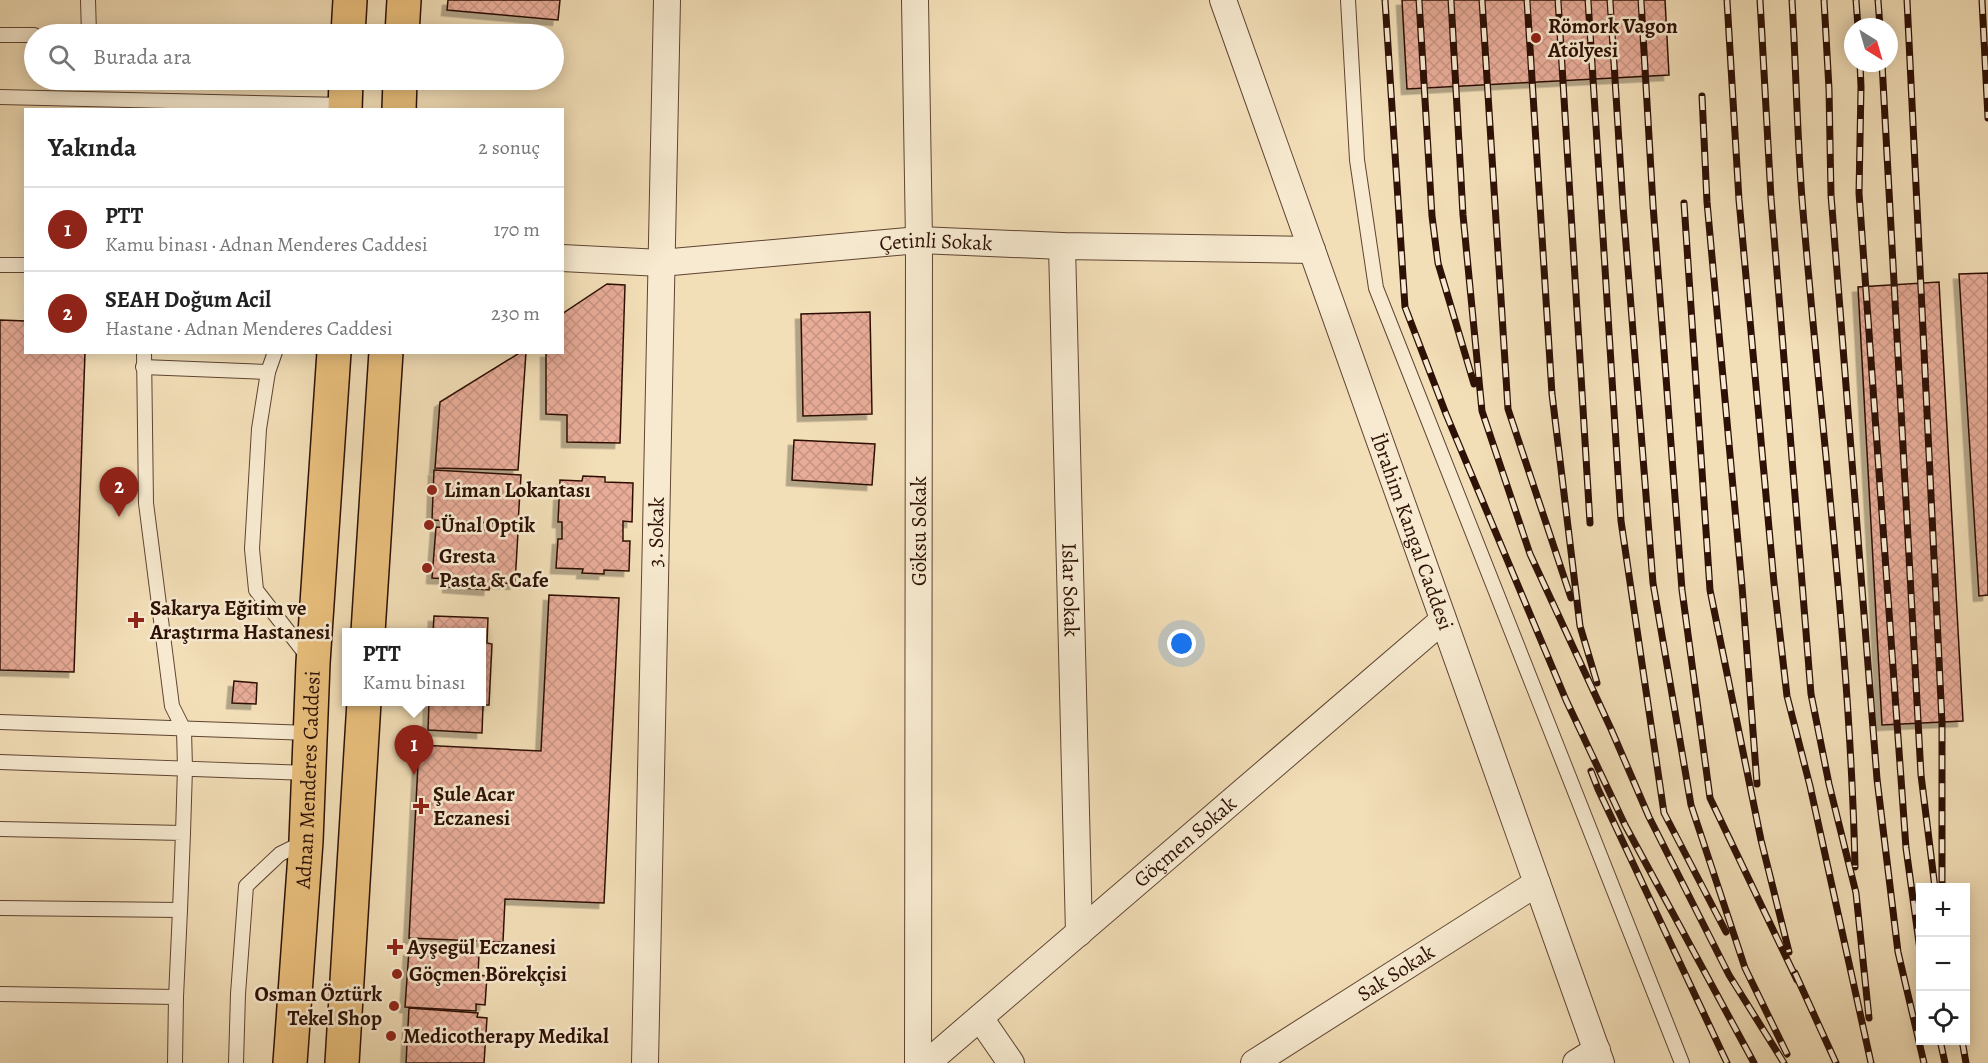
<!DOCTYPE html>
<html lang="tr">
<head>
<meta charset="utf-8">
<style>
	:root { --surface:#fff; --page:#f2f2f2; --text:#222; --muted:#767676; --line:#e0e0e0; --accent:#8f2418 }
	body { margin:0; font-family:Alegreya,serif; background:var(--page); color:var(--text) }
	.controls { position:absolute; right:18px; bottom:18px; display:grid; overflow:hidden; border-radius:0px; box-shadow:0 3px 15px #0003 }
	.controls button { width:54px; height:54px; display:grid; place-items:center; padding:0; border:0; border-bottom:2px solid var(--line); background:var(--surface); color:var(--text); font:30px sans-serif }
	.compass { position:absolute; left:1844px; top:18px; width:54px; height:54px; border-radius:50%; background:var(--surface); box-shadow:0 3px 15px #0003; rotate:143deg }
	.you { position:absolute; left:1182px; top:644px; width:21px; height:21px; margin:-15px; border:4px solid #fff; border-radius:50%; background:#1a73e8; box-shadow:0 0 0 9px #1a73e833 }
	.badge { display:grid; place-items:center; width:39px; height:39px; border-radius:50%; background:var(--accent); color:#fff; font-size:20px; font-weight:700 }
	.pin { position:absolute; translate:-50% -50px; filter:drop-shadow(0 2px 3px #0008) }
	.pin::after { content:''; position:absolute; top:32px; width:21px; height:18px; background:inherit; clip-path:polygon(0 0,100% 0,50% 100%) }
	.popup { position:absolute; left:342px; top:628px; width:144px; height:78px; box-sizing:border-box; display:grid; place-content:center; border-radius:0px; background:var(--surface); filter:drop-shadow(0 2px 4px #0005); font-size:20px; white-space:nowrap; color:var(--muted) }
	.popup b { font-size:22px; color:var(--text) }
	.popup::after { content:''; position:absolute; left:50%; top:100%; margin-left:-12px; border:12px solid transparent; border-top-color:var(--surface) }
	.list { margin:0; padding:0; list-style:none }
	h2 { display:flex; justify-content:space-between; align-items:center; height:78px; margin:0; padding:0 24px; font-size:26px }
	h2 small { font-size:20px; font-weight:400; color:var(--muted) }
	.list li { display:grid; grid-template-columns:39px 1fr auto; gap:18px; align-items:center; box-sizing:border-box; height:84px; padding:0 24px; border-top:2px solid var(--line) }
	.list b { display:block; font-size:22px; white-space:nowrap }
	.list p { margin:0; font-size:20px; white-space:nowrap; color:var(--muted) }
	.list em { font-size:20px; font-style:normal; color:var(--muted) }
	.icon { flex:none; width:33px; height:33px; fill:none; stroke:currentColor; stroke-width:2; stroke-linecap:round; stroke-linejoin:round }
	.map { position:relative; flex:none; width:1988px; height:1063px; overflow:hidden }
	.search { position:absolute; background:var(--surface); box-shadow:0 3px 15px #0003; left:24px; top:24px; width:540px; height:66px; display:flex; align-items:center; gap:15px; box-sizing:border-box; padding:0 21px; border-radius:33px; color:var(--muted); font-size:22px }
	.panel { position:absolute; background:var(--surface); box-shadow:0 3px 15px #0003; left:24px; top:108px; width:540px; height:246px; border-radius:0px }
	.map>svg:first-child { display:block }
	.building { fill:url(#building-cross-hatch); stroke:#2e1106; stroke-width:1.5; filter:url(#shadow) }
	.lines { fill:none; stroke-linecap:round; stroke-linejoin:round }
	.service-casing { stroke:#5f4432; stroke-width:16 }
	.minor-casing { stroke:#5f4432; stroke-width:28 }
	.primary-casing { stroke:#2e1106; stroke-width:36 }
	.service { stroke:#f7ead0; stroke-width:14 }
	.minor { stroke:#f7ead0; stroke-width:26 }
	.primary { stroke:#e9bf7c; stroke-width:33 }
	.rail-casing { stroke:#2e1106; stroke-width:7 }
	.rail { stroke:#f7ead0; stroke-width:4.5; stroke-dasharray:14; stroke-linecap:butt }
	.poi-dot { fill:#8f2418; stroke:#f7ead0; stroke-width:2 }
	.labels { text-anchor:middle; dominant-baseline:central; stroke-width:5; stroke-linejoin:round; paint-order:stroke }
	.poi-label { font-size:21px; font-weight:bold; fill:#2e1106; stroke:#f7ead0; text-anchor:start }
	.street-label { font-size:21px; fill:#2e1106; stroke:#f7ead0 }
</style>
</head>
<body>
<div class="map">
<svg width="1988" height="1063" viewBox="0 0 1988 1063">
	<defs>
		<pattern id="building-cross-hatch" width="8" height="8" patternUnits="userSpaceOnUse" patternTransform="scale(1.5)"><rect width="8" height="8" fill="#e8ac98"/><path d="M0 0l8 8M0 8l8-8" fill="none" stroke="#c79382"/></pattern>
		<filter id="shadow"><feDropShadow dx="-5.5" dy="5.5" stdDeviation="0" flood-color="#0004"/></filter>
	</defs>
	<rect width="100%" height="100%" fill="#f2deb7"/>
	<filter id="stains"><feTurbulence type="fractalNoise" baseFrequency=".00333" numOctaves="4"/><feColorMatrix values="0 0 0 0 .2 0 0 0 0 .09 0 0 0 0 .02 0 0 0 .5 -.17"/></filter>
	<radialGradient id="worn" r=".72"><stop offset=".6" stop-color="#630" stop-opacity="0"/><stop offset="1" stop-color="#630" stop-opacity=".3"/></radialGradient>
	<g class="building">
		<polygon points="448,0 560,0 558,20 447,10"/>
		<polygon points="1402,0 1665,0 1669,75 1407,89"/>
		<polygon points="1988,273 1988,595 1979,596 1959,274"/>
		<polygon points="1939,282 1963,721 1882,725 1858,287"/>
		<polygon points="607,284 625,285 620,443 567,442 567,415 546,414 546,352 562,352 562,314"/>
		<polygon points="870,312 872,414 803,416 801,314"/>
		<polygon points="0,320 26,321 26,352 85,352 74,672 0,670"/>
		<polygon points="521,352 526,352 518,470 435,468 440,402"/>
		<polygon points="794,440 875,444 872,485 792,480"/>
		<polygon points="434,470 521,475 518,524 432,520"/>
		<polygon points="583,476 605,477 605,482 633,483 632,522 623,521 623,541 630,541 629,571 604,570 604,574 582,573 583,569 556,568 558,539 562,539 562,522 558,522 560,480 582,481"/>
		<polygon points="436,527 518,532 515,584 490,582 489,590 448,587 449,579 432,578"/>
		<polygon points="549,595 619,598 604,903 505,899 503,942 409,938 419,745 541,751"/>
		<polygon points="434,616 488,618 487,643 492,644 489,705 483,705 482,733 428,730 429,702 482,702 482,632 433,632"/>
		<polygon points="234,681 257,683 256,704 232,703"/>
		<polygon points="434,946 467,947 466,953 479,954 478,975 487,976 485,1005 476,1004 476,1011 405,1007 409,950 433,951"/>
		<polygon points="409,1008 478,1013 477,1017 487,1018 484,1063 406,1063"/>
	</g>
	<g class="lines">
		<g class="service-casing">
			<g id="service">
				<polyline points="88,0 89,34"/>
				<polyline points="1348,0 1357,160 1376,288 1682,1063"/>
				<polyline points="0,35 34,35"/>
				<polyline points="0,97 345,105"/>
				<polyline points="0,265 26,265"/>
				<polyline points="144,352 146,503 172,706 184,730 185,768 183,833"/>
				<polyline points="275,352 268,372 259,429 252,549 256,590 308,657"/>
				<polyline points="143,367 268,372"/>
				<polyline points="0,722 310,733"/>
				<polyline points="0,762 308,773"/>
				<polyline points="0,829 183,833 180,910"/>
				<polyline points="0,908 180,910 176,997"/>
				<polyline points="0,994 176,997 175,1063"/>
				<polyline points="236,1063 238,994 246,886 280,854 304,842"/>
			</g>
		</g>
		<g class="minor-casing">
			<g id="minor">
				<polyline points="915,0 919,240 918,1063"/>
				<path id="s1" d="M1223,0L1601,1063"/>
				<path id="s2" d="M1062,246L1079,933"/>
				<path id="s3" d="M562,258L661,263L919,240L1062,246L1312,250"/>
				<polyline points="980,1018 1011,1063"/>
				<path id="s4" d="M645,1063L667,0"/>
				<path id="s5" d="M927,1063L1443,620"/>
				<path id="s6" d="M1254,1063L1537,883"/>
				<polyline points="1576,1063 1597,1050"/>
			</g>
		</g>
		<g class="primary-casing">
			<g id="primary">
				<polyline points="348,34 350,0"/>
				<polyline points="402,34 404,0"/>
				<polyline points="345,110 346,80"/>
				<polyline points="399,110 400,80"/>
				<polyline points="368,632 386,352"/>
				<path id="s7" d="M290,1063L306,841L313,663L334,352"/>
				<polyline points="342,1063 364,702"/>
			</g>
		</g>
		<use href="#service" class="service"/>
		<use href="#minor" class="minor"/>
		<use href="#primary" class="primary"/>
		<g class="rail-casing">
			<g id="rail">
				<polyline points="1385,0 1405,307 1446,414 1566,700 1625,825 1754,1063"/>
				<polyline points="1419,0 1432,216 1438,263 1474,384"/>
				<polyline points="1451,0 1463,215 1482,411 1530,554 1611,729 1649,817 1729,975 1784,1063"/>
				<polyline points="1482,0 1508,409 1571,598"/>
				<polyline points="1527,0 1552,394 1580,626 1597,683"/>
				<polyline points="1558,0 1590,523"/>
				<polyline points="1588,0 1621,521 1664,813 1726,932"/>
				<polyline points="1610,0 1623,206 1653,583 1691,805 1745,968 1787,1054"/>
				<polyline points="1641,0 1653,205 1682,590 1710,798 1797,980"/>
				<polyline points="1727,0 1739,200 1774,583 1787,696 1810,786 1871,1063"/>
				<polyline points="1760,0 1771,198 1811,694 1829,784 1856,893 1869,1018"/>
				<path d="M1792,0C1796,66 1797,133 1802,199C1820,422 1850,644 1855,867"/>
				<polyline points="1824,0 1829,89 1831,195 1877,779 1898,952 1924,1063"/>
				<polyline points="1856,0 1858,27"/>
				<polyline points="1878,0 1880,27"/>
				<polyline points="1907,0 1942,722 1942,888"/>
				<polyline points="1982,0 1988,118"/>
				<polyline points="1860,63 1861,87 1859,193 1906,848 1920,950"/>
				<polyline points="1882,63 1921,775 1935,888"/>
				<polyline points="1702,96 1707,202 1742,586 1757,784"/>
				<polyline points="1684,203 1710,590 1761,840 1789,952"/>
				<polyline points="1591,771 1598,789 1727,1063"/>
				<polyline points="1795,973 1836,1063"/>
				<polyline points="1940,1040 1945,1063"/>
				<polyline points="1962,1040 1966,1063"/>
			</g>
		</g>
		<use href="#rail" class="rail"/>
	</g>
	<g class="poi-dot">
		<circle cx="1536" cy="38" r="6"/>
		<circle cx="432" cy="490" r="6"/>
		<circle cx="429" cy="525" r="6"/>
		<circle cx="427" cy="568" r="6"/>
		<path d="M133 611h6v6h6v6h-6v6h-6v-6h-6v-6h6z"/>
		<path d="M418 797h6v6h6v6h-6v6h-6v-6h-6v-6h6z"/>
		<path d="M392 938h6v6h6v6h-6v6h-6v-6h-6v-6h6z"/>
		<circle cx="397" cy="974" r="6"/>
		<circle cx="394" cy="1006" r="6"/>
		<circle cx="391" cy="1036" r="6"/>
	</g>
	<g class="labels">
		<g class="poi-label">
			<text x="1548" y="26">Römork Vagon<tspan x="1548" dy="24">Atölyesi</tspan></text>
			<text x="444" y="490">Liman Lokantası</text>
			<text x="441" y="525">Ünal Optik</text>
			<text x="439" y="556">Gresta<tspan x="439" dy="24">Pasta &amp; Cafe</tspan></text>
			<text x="150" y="608">Sakarya Eğitim ve<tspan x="150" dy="24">Araştırma Hastanesi</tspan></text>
			<text x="433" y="794">Şule Acar<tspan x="433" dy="24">Eczanesi</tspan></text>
			<text x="407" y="947">Ayşegül Eczanesi</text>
			<text x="409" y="974">Göçmen Börekçisi</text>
			<text x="382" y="994" text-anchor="end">Osman Öztürk<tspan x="382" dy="24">Tekel Shop</tspan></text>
			<text x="403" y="1036">Medicotherapy Medikal</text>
		</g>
		<g class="street-label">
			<text stroke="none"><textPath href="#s3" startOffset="375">Çetinli Sokak</textPath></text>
			<text stroke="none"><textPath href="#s4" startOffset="531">3. Sokak</textPath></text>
			<text transform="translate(919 531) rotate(-90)">Göksu Sokak</text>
			<text stroke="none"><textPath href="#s1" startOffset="564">İbrahim Kangal Caddesi</textPath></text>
			<text stroke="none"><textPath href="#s2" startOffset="344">Islar Sokak</textPath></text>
			<text stroke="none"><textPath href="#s7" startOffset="284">Adnan Menderes Caddesi</textPath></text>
			<text stroke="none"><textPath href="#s5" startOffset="340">Göçmen Sokak</textPath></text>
			<text stroke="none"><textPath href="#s6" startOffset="168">Sak Sokak</textPath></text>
		</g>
	</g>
	<rect width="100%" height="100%" filter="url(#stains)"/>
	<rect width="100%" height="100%" fill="url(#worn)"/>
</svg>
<div class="controls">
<button>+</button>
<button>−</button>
<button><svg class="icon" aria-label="locate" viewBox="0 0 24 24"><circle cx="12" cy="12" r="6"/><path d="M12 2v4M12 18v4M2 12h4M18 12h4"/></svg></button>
</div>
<svg class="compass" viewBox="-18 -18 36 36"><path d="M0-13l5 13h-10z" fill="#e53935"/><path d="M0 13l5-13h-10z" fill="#767676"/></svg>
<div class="you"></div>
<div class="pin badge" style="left:414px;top:775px">1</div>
<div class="popup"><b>PTT</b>Kamu binası</div>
<div class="pin badge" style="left:119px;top:517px">2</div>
<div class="search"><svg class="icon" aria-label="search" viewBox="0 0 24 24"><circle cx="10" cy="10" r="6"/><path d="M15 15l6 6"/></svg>Burada ara</div>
<section class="panel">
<h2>Yakında<small>2 sonuç</small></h2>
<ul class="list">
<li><span class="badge">1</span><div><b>PTT</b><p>Kamu binası · Adnan Menderes Caddesi</p></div><em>170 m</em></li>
<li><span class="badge">2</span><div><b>SEAH Doğum Acil</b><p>Hastane · Adnan Menderes Caddesi</p></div><em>230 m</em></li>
</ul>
</section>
</div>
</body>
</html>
